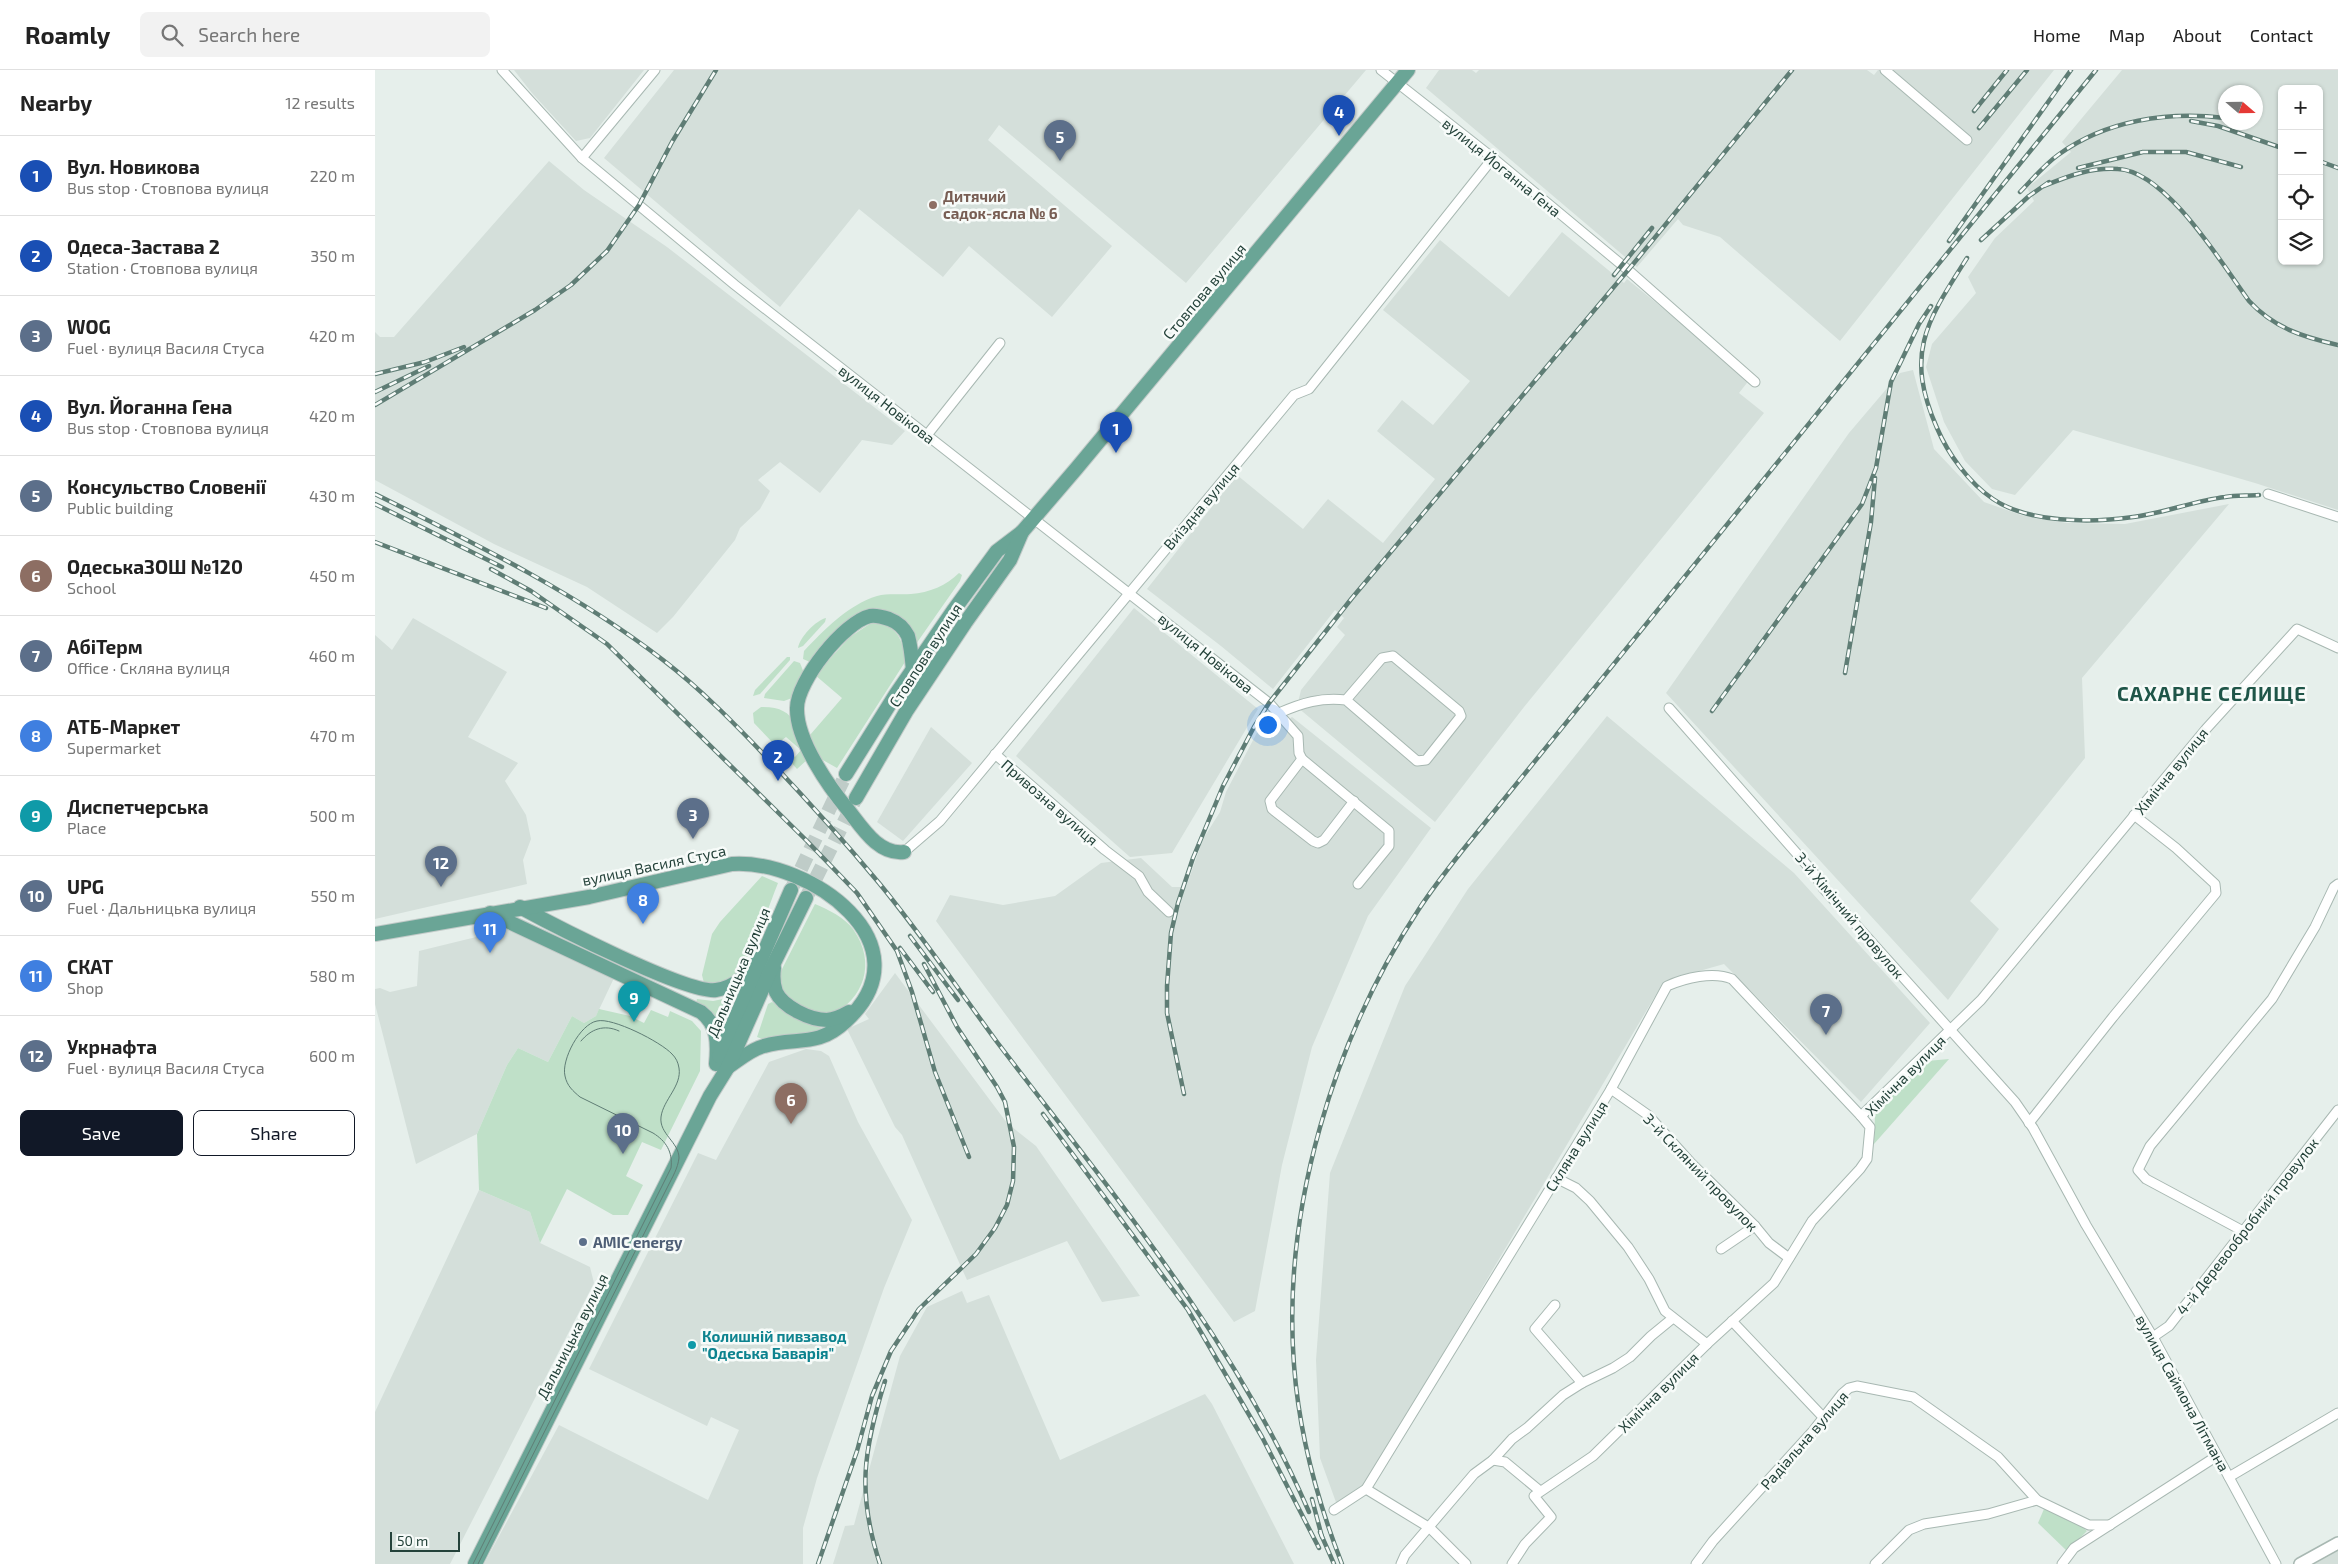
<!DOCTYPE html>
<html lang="en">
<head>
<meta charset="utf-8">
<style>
	:root { --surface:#fff; --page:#f2f2f2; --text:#222; --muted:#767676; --line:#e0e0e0; --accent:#111827 }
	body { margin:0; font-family:"Exo 2",sans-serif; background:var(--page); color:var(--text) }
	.controls { position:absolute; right:15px; top:15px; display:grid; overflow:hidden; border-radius:8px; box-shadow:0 1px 4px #0004 }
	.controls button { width:45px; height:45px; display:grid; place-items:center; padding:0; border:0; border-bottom:1px solid var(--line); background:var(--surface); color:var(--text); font:25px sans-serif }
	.compass { position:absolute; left:1843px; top:15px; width:45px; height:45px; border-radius:50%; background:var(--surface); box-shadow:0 1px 4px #0004; rotate:110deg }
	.scale { position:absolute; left:15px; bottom:12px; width:70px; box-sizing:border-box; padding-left:5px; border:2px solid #24423a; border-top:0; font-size:14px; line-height:18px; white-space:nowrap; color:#24423a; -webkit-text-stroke:4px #f7fbf9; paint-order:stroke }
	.you { position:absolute; left:892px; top:654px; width:18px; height:18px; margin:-12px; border:4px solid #fff; border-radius:50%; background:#1a73e8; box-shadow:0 0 0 8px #1a73e833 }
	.badge { display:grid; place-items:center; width:32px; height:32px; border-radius:50%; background:var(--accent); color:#fff; font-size:16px; font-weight:700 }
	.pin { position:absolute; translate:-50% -41px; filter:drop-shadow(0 1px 2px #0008) }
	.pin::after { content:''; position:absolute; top:26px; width:18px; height:15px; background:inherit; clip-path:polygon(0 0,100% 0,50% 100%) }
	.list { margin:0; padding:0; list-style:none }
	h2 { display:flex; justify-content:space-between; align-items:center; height:65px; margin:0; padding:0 20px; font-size:21px }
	h2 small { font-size:16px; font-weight:400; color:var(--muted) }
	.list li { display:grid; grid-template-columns:32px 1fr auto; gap:15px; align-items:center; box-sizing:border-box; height:80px; padding:0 20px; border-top:1px solid var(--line) }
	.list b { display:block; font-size:19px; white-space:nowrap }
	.list p { margin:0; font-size:16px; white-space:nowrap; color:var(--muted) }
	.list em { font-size:16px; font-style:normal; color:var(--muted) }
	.actions { display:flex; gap:10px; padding:15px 20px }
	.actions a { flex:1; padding:11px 0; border:1px solid var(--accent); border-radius:8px; text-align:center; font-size:18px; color:var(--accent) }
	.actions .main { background:var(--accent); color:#fff }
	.icon { flex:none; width:28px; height:28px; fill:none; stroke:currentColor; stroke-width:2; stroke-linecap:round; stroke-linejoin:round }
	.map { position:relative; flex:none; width:1963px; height:1494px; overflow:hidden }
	header { display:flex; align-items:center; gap:30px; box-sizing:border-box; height:70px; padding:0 25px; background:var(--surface); border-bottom:1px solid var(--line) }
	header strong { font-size:24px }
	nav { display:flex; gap:28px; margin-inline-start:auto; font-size:18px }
	.search { width:350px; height:45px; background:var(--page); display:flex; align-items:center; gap:12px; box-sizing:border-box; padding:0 18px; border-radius:8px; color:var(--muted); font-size:19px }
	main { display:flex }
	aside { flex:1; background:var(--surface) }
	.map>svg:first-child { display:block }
	.built { fill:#d4dfda; fill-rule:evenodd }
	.green { fill:#bfe0c8 }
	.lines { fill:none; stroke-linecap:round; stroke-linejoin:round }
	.primary-tunnel { stroke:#bfccc8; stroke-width:14; stroke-dasharray:14 7; stroke-linecap:butt }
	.minor-casing { stroke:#a8b8b2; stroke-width:11 }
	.tertiary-casing { stroke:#a8b8b2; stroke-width:14 }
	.primary-casing { stroke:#c2cac8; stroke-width:16 }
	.minor { stroke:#fff; stroke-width:9 }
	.tertiary { stroke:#fff; stroke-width:11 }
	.primary { stroke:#6aa596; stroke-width:14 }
	.tram { stroke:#5f7d75; stroke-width:1 }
	.rail-casing { stroke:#5f7d75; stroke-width:4.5 }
	.rail { stroke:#f7fbf9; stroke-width:2.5; stroke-dasharray:8; stroke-linecap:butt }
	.education-dot { fill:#8d6e63; stroke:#f7fbf9; stroke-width:2 }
	.service-dot { fill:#5c6f8a; stroke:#f7fbf9; stroke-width:2 }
	.culture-dot { fill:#0f9aa8; stroke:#f7fbf9; stroke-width:2 }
	.labels { text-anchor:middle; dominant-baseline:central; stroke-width:5; stroke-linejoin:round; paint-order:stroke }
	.street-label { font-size:15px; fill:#24423a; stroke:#f7fbf9 }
	.education-label { font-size:15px; font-weight:bold; fill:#785e54; stroke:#f7fbf9; text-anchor:start }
	.service-label { font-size:15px; font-weight:bold; fill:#4e5e75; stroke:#f7fbf9; text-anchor:start }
	.culture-label { font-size:15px; font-weight:bold; fill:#0d838f; stroke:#f7fbf9; text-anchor:start }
	.district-label { font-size:20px; font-weight:bold; letter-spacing:1px; fill:#1f5548; stroke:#f7fbf9 }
</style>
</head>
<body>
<header>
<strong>Roamly</strong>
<div class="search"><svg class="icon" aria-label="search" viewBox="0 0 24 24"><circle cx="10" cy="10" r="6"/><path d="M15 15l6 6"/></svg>Search here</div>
<nav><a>Home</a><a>Map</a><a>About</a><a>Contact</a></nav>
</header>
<main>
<aside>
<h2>Nearby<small>12 results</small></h2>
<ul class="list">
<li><span class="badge" style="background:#1a4fb4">1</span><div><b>Вул. Новикова</b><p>Bus stop · Стовпова вулиця</p></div><em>220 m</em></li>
<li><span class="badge" style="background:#1a4fb4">2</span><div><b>Одеса-Застава 2</b><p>Station · Стовпова вулиця</p></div><em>350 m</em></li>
<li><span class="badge" style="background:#5c6f8a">3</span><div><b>WOG</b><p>Fuel · вулиця Василя Стуса</p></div><em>420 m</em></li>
<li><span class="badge" style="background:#1a4fb4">4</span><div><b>Вул. Йоганна Гена</b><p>Bus stop · Стовпова вулиця</p></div><em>420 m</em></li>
<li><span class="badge" style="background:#5c6f8a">5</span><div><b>Консульство Словенії</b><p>Public building</p></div><em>430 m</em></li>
<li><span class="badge" style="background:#8d6e63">6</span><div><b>ОдеськаЗОШ №120</b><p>School</p></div><em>450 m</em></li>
<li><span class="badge" style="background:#5c6f8a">7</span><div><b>АбіТерм</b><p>Office · Скляна вулиця</p></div><em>460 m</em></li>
<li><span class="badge" style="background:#3f7fe0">8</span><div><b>АТБ-Маркет</b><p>Supermarket</p></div><em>470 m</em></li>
<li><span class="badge" style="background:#0f9aa8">9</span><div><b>Диспетчерська</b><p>Place</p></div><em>500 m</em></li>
<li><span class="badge" style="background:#5c6f8a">10</span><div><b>UPG</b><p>Fuel · Дальницька вулиця</p></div><em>550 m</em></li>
<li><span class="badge" style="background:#3f7fe0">11</span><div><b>СКАТ</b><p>Shop</p></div><em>580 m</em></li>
<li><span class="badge" style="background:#5c6f8a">12</span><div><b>Укрнафта</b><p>Fuel · вулиця Василя Стуса</p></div><em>600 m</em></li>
</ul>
<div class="actions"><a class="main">Save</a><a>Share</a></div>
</aside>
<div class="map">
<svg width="1963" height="1494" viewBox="0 0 1963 1494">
	<rect width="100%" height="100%" fill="#e6efeb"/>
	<g class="built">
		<polygon points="139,0 269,0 215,68 201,71 157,23"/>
		<polygon points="299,0 991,0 811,213 624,55 613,70 737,176 677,247 594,176 568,207 484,139 405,237 229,88"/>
		<polygon points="1064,0 1097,0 1101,3 1104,0 1492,0 1499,5 1503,0 1679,0 1465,271 1345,167 1308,155 1303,149 1262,197 1051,18"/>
		<path d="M1747,0H1963V440L1880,413L1698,360L1640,425L1617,419L1590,391L1569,352L1551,297L1557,274L1601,223L1593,207L1620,168L1659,131L1652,118L1696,82L1687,72ZM1907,19H1944V191H1907ZM1850,22H1880V52H1850Z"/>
		<polygon points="174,91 209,120 292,177 530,361 517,375 487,370 445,423 405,392 383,410 395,421 385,439 365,458 360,470 298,547 282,563 212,517 119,474 0,410 0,262 5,267 19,267"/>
		<polygon points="1187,162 1249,213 1252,209 1375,309 1364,323 1389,343 1149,637 1060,752 922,637 926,620 970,565 962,557 969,548 960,540 898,619 846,576 772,519 862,405 928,459 953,429 1008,473 1060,409 1002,361 1027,330 1058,355 1095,311 1008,240 1065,170 1134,227"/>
		<polygon points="1538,300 1559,379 1609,432 1646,445 1692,453 1750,454 1854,434 1707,608 1710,688 1595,831 1624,859 1573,930 1291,623 1474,363 1525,303"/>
		<polygon points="759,538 883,639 797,783 755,787 641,686"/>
		<polygon points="38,548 132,602 93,667 143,693 130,711 151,745 156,769 148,790 152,814 0,849 0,565 17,580"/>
		<polygon points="1232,646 1419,803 1555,953 1486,1032 1349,894 1289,911 990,1415 962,1435 945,1388 941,1290 955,1103 1030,916 1093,819"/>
		<polygon points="917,647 1056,758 993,846 937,977 907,1095 880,1241 859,1252 561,851 575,825 628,835 680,826 726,793 766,788 797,817 811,817 828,769 845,742 851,722 887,653 898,661"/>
		<polygon points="556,657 597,693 528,771 502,752"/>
		<polygon points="138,858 239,908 221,946 209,953 197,946 173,992 143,978 132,995 102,1064 41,1094 0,934 0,919 5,918 15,922 42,916 44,881"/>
		<polygon points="520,903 632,1053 661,1076 765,1226 727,1232 692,1171 592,1210 527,1065 520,1057 472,959 494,949 490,944"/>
		<polygon points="431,979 446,981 454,986 483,1052 537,1150 509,1218 442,1408 428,1458 428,1494 109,1494 184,1355 333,1430 364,1360 336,1347 332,1356 214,1299 323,1083 341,1090 394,992"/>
		<polygon points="104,1120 155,1142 165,1173 215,1197 219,1213 75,1494 0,1494 0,1342"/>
		<polygon points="587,1221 592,1233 614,1225 685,1390 830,1324 837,1334 919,1494 458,1494 470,1456 479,1455 525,1286 552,1237"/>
		<polygon points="1963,1476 1963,1494 1928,1494"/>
	</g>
	<g class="green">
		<path d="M584,503L587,505L585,511L541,574L508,541L435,592L428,589L429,581C449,560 473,535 502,526C513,523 525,525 536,524C554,523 572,515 584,503Z"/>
		<path d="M451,548L450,552L428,576L423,578C424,568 441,550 451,548Z"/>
		<path d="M496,553C521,552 529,570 530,592L462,698L446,689L435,665L467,628L440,605L475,567Z"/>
		<polygon points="412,587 415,587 415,590 385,624 378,626 380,620"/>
		<polygon points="419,591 425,593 429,603 417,628 409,631 389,628 390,624"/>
		<path d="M386,637C423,636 422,660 433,689L422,699L403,678L406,676L420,687L426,680L411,667L402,674H399L379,653L378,643Z"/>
		<path d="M387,806L403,813C394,835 376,892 359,906C350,913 340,913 329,913L327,905L337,864L345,852Z"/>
		<path d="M440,834C454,840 469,847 478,859C502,893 489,929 455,946C431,939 409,934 403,907Z"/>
		<polygon points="353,928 355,932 345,953 321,933 322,929 338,931"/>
		<polygon points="397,932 421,949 446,958 446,962 390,970 382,967 393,934"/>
		<polygon points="224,939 255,946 269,953 276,940 293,947 295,941 317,951 326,961 325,1001 286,1080 267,1072 251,1106 268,1115 253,1145 238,1145 192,1119 165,1173 155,1142 104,1120 102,1064 132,995 143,978 173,992 197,946 209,953 221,946"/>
		<polygon points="1574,989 1499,1074 1500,1045 1520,1019 1552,991"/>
		<polygon points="1669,1439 1704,1454 1712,1461 1692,1481 1663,1453"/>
	</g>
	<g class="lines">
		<g class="primary-tunnel">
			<polyline points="417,818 471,704"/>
			<polyline points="431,828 481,728"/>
		</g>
		<g class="minor-casing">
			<g id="minor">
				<polyline points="127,0 207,88 360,215 894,633 923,666 924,683 927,689 1014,761 1014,776 983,814"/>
				<polyline points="1006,0 1118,88 1253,200 1380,312"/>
				<polyline points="1510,0 1592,70"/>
				<polyline points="207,88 280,0"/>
				<polyline points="552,365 625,273"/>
				<polyline points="1893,424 1963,447"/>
				<polyline points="1294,638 1438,802 1448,818 1640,1032 1658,1058 1711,1155 1778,1267 1901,1494"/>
				<path d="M904,643C927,633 946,627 971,630L1007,588L1018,586L1084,641L1086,646L1051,690L1042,691L971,630"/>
				<polyline points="620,684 730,780 764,806 773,822 794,842"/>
				<polyline points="927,689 895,731 897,739 938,771 943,773 949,770 979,731"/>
				<polyline points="529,782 565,751 919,325 934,319 1118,88"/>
				<polyline points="1236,1019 1273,1045 1316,1093 1380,1156 1394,1173 1414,1188"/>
				<polyline points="1654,1053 1738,947 1841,823 1840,814 1801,778 1759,745"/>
				<polyline points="1181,1108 1201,1118 1215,1131 1253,1177 1274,1209 1290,1241 1332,1274"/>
				<polyline points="1868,1161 1771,1109 1763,1100 1775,1076 1897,929 1940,857 1959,817 1963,814"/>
				<polyline points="1346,1179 1380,1156"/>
				<polyline points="1180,1235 1160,1259 1207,1313"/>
				<polyline points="1357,1251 1448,1347"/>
				<polyline points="1778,1267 1794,1256 1963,1040"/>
				<polyline points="1118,1390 1130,1392 1165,1421"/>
				<polyline points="1854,1407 1963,1343"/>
				<polyline points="991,1419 1055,1458 1091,1494"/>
				<path d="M959,1440L991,1419L1236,1019L1292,916C1310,908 1338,901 1357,909L1486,1046"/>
				<polyline points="1026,1494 1030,1485 1099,1404 1118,1390 1137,1369 1152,1358 1188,1325 1207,1313 1238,1298 1255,1287 1276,1266 1298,1248"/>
				<polyline points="1137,1494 1150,1474 1176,1447 1159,1426 1218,1386 1332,1274 1399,1213 1437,1151 1485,1099 1492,1089 1495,1057 1486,1046 1606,930 1831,659 1922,559 1963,578"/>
				<polyline points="1321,1494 1338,1471 1438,1361 1467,1324 1474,1318 1482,1316 1538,1327 1623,1387 1662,1430 1714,1455 1735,1455"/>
				<polyline points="1500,1494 1534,1460 1549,1454 1613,1444 1662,1430"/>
				<polyline points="1687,1494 1699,1478 1842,1386"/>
			</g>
		</g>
		<g class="tertiary-casing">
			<polyline id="tertiary" points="1925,1494 1963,1473"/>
		</g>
		<g class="primary-casing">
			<g id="primary">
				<polyline points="471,704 521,624 578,541 622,481 647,462 701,399 1033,0"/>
				<polyline points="481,728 532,640 590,553 635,490 647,462"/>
				<path d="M529,782C504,785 488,759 474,741C454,717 421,670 422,638C422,611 469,552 495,546C501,545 508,547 514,549C522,552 529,558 533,566C536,577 537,589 538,600"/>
				<path d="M145,837C178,855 312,924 341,920C362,917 374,902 386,887"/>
				<path d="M115,843L326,942C343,955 343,974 341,994"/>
				<path d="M0,864L214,827L357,794C434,789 555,874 471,951C441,979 421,966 389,976C376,979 364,990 353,997"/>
				<path d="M399,898C398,906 398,914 401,922C408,937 435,950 452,950C461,949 467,946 474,942"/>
				<polyline points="344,986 416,820"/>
				<polyline points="100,1494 335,1026 353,997 399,893 431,828"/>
			</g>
		</g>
		<use href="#minor" class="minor"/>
		<use href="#tertiary" class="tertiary"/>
		<use href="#primary" class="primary"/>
		<g class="tram">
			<path d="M206,971C216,959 229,954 244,961"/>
			<path d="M98,1494L296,1098C298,1082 291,1071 278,1063L205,1027C198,1021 192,1016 190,1006C186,990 205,954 222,951C237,947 286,972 297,984C301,988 303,992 304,998C307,1016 288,1030 286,1047C284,1064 304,1072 304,1088C303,1098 297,1108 293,1116L103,1494"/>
		</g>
		<g class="rail-casing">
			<g id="rail">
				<polyline points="1599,41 1632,0"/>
				<polyline points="1816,51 1843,56 1907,78"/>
				<polyline points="1604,58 1652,0"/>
				<polyline points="1944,91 1963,98"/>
				<polyline points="1703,98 1768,82 1811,82 1866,97"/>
				<path d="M1669,116C1693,106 1717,97 1743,99C1791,101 1847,194 1874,231C1899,258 1928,267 1963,275"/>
				<path d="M1645,122C1657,110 1669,95 1683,85C1731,50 1793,41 1850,48"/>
				<polyline points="1606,170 1654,126 1674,112"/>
				<polyline points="1574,171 1696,0"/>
				<path d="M1592,188C1552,251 1529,283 1562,358C1573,384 1594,413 1618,429C1653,453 1716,453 1758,447C1789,443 1819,431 1850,427C1861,425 1872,426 1884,425"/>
				<polyline points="1239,205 1277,158"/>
				<polyline points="0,304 50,292 89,277"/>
				<polyline points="0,322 54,296"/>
				<polyline points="0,335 160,240 196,215 232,181 264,135 297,72 341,0"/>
				<path d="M0,424C99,473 200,522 288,590C327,620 362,656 396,692C433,731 469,771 504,813C546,864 583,919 622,972C736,1122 859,1268 934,1442"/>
				<polyline points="0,434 127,497"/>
				<polyline points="0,472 171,538"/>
				<polyline points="116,499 156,521 232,574 432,771 482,823 522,881 537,922 560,1002 594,1087"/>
				<polyline points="1470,603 1496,452 1500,408"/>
				<polyline points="1337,641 1487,434 1501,398 1516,312 1544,254 1556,236"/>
				<polyline points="535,866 583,930"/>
				<polyline points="525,878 558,922"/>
				<polyline points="809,1024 792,943 792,916 796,863 803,833 818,788 848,716 879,657 894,633 977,528 1259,193 1417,0"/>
				<polyline points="668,1044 813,1240 887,1367 944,1478"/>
				<polyline points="937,1429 947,1467"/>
				<polyline points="945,1462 959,1494"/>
				<polyline points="443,1494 482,1381 497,1326 516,1281 544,1239 601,1184 620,1158 632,1135 638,1111 639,1077 630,1032 622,1017 582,957 549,894"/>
				<path d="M505,1494C482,1424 488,1381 510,1311"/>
				<path d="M967,1494C942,1430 924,1363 919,1295C907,1139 959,968 1044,839C1057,819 1072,800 1087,781L1721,0"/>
			</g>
		</g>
		<use href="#rail" class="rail"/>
	</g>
	<circle class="education-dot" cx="558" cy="135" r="5"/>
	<circle class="service-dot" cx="208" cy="1172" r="5"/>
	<circle class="culture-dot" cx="317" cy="1275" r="5"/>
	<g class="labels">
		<g class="street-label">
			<text transform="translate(1127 97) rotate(39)">вулиця Йоганна Гена</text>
			<text transform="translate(829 221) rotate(-50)">Стовпова вулиця</text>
			<text transform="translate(512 334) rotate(38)">вулиця Новікова</text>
			<text transform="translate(826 436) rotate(-50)">Виїздна вулиця</text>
			<text transform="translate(831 583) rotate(39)">вулиця Новікова</text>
			<text transform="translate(550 585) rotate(-57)">Стовпова вулиця</text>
			<text transform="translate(1796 701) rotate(-51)">Хімічна вулиця</text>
			<text transform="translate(675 732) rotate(41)">Привозна вулиця</text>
			<text transform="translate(279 795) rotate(-12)">вулиця Василя Стуса</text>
			<text transform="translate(1475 845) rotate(50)">3-й Хімічний провулок</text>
			<text transform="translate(363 902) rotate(-67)">Дальницька вулиця</text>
			<text transform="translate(1530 1005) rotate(-45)">Хімічна вулиця</text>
			<text transform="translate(1201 1076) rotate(-58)">Скляна вулиця</text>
			<text transform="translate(1326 1102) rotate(46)">3-й Скляний провулок</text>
			<text transform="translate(1872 1156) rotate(-52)">4-й Деревообробний провулок</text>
			<text transform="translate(197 1266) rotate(-63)">Дальницька вулиця</text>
			<text transform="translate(1283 1322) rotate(-45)">Хімічна вулиця</text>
			<text transform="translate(1808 1323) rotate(61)">вулиця Саймона Літмана</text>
			<text transform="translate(1429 1370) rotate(-49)">Радіальна вулиця</text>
		</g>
		<g class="education-label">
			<text x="568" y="126">Дитячий<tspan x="568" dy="17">садок-ясла № 6</tspan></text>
		</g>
		<g class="service-label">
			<text x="218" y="1172">AMIC energy</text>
		</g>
		<g class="culture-label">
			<text x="327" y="1266">Колишній пивзавод<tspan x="327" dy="17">"Одеська Баварія"</tspan></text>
		</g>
		<g class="district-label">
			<text x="1837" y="623">САХАРНЕ СЕЛИЩЕ</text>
		</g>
	</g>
</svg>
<div class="controls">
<button>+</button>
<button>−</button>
<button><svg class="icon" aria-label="locate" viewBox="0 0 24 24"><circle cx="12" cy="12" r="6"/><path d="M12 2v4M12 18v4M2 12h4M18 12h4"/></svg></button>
<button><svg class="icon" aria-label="layers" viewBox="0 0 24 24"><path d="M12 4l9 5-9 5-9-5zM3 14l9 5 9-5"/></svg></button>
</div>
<svg class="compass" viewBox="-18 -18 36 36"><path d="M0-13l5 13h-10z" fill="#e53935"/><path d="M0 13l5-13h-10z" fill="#767676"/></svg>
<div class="scale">50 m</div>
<div class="you"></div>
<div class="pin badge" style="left:741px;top:383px;background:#1a4fb4">1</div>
<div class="pin badge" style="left:403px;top:711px;background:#1a4fb4">2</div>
<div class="pin badge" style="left:318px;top:769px;background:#5c6f8a">3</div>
<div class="pin badge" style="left:964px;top:66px;background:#1a4fb4">4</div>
<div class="pin badge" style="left:685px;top:91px;background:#5c6f8a">5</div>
<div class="pin badge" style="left:416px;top:1054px;background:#8d6e63">6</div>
<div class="pin badge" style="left:1451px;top:965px;background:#5c6f8a">7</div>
<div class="pin badge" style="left:268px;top:854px;background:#3f7fe0">8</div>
<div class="pin badge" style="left:259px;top:952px;background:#0f9aa8">9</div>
<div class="pin badge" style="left:248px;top:1084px;background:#5c6f8a">10</div>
<div class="pin badge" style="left:115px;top:883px;background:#3f7fe0">11</div>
<div class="pin badge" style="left:66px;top:817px;background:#5c6f8a">12</div>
</div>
</main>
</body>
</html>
